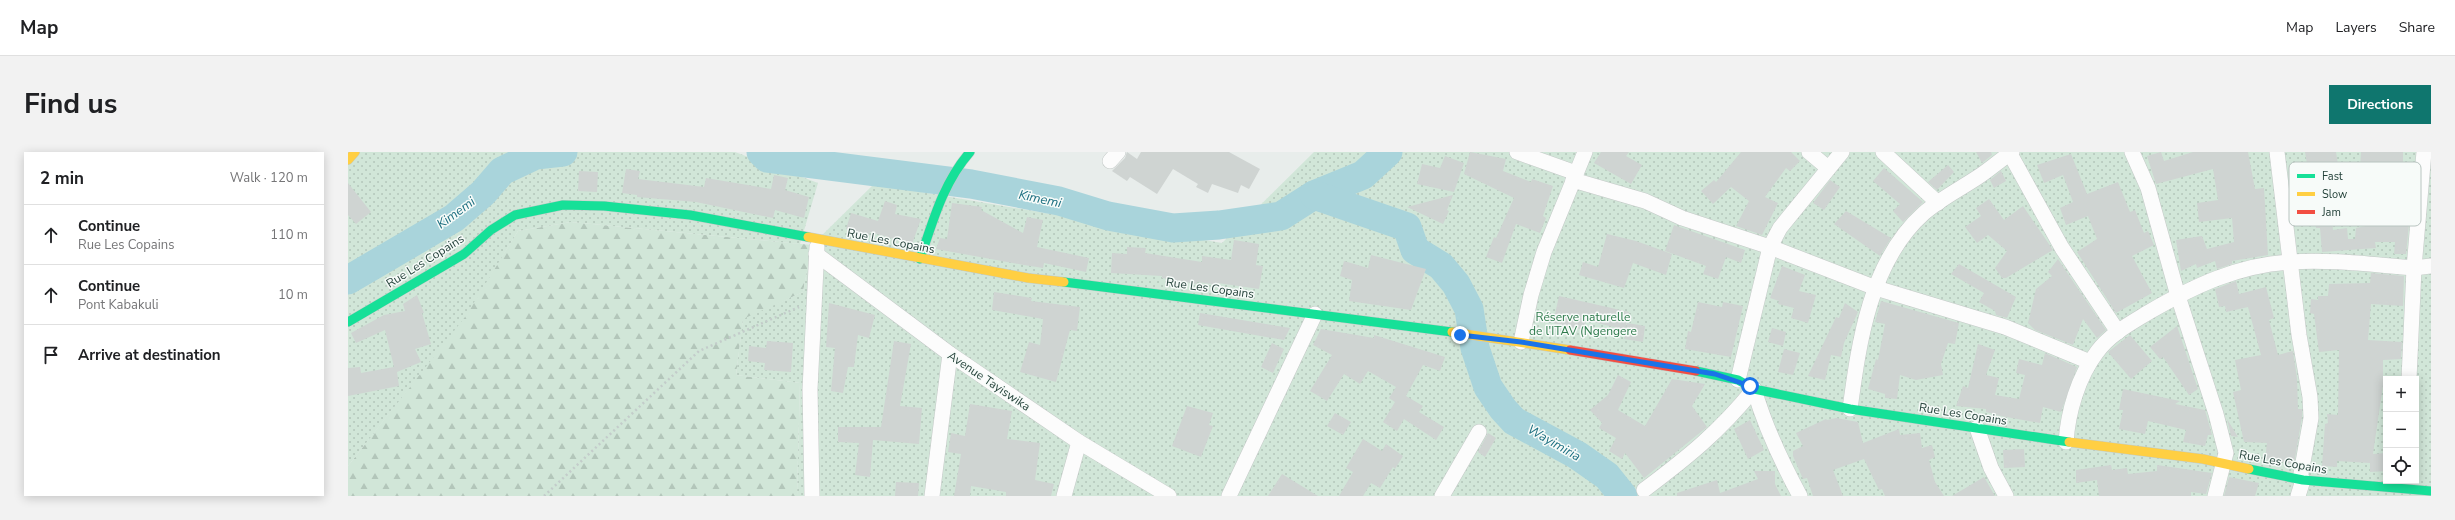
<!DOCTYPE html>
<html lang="en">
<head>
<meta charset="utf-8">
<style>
	:root { --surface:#fff; --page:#f2f2f2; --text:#202124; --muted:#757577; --line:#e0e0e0; --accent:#0f766e }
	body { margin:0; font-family:"Nunito Sans",sans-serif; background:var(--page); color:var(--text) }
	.controls { position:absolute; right:12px; bottom:12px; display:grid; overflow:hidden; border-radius:0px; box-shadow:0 2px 10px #0003 }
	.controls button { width:36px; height:36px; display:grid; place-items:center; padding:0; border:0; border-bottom:1px solid var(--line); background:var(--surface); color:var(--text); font:20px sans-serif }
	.stop { position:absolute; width:12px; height:12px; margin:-9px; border:3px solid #1a73e8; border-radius:50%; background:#fff }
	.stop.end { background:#1a73e8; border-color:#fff; box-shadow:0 1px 4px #0008 }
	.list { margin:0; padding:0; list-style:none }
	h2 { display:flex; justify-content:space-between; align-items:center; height:52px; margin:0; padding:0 16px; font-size:17px }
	h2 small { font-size:13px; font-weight:400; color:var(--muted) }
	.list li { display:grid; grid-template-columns:26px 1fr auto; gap:12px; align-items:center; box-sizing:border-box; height:60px; padding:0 16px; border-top:1px solid var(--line) }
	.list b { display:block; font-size:15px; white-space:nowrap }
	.list p { margin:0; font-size:13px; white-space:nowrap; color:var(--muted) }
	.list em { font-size:13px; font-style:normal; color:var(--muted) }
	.icon { flex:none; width:22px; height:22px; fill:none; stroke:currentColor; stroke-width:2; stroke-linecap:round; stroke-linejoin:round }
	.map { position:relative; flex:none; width:2083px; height:344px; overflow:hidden; border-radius:0px }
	header { display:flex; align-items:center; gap:24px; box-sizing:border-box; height:56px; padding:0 20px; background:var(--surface); border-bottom:1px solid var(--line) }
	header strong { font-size:19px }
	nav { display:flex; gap:22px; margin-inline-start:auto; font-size:14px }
	.intro { display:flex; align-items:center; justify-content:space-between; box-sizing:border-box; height:96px; padding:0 24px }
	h1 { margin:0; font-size:28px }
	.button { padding:10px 18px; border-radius:0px; background:var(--accent); color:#fff; font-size:14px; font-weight:700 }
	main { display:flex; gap:24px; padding:0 24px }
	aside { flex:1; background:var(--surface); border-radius:0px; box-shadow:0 2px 10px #0003 }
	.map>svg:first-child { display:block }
	.forest { fill:url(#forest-firs) }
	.park { fill:url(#park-dots); fill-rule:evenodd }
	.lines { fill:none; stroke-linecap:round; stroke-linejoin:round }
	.river { stroke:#a9d4db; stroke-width:29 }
	.building { fill:#cfd4d2 }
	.street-casing { stroke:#c5cac8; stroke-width:16 }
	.fast-casing { stroke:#c3cbc8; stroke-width:10 }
	.slow-casing { stroke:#c3cbc8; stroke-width:10 }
	.jam-casing { stroke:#c3cbc8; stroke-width:10 }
	.path { stroke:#c3ccca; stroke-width:2.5; stroke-dasharray:2 3; stroke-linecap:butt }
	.street { stroke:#fcfcfc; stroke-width:15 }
	.fast { stroke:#16e098; stroke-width:9 }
	.slow { stroke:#ffcf43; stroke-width:9 }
	.jam { stroke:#f24e42; stroke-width:9 }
	.route { stroke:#1a73e8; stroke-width:5 }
	.labels { text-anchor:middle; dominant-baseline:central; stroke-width:3; stroke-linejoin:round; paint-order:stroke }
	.street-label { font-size:12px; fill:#24423a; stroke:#f7fbf9 }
	.park-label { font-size:12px; fill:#2d7a4b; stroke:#f7fbf9 }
	.water-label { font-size:13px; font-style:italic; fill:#1c6f80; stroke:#f7fbf9 }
	.key { fill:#f7fbf9; stroke:#b8c4c0; stroke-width:1 }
	.key-label { font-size:11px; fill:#24423a }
</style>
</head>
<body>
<header>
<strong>Map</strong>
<nav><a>Map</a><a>Layers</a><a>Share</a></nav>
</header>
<div class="intro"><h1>Find us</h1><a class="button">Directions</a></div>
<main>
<aside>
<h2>2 min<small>Walk · 120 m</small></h2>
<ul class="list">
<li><svg class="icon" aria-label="ahead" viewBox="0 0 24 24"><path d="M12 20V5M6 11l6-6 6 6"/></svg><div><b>Continue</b><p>Rue Les Copains</p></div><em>110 m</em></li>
<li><svg class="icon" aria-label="ahead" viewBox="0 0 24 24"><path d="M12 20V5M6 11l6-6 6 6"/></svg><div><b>Continue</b><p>Pont Kabakuli</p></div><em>10 m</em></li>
<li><svg class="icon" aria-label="arrive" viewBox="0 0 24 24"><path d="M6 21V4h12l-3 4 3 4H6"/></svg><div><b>Arrive at destination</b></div></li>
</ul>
</aside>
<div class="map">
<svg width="2083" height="344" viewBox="0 0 2083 344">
	<defs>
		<pattern id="forest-firs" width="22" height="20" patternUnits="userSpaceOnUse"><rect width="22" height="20" fill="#d1e6d8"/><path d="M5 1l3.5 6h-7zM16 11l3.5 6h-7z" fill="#b3c6ba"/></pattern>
		<pattern id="park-dots" width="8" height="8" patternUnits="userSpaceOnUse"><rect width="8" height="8" fill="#d1e6d8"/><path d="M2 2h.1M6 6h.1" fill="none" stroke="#b3c6ba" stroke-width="1.8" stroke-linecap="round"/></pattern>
	</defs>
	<rect width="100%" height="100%" fill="#e8edeb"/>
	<polygon class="forest" points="223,70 464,93 455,140 395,168 388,223 452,231 449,344 0,344 0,314 116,165 170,79"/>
	<g class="park">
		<polygon points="0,0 387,0 470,31 452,92 223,70 170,79 117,165 0,314"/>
		<path d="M966,0H2083V344H449L452,231L388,223L395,167L455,140L464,93L526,32L874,91ZM2038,227H2068V329H2038Z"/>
	</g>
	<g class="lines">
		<g class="river">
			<polyline points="413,0 419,6 623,32 711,49 760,64 825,76 871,73 933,64 966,43 1015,23 1040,0"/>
			<polyline points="966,43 1059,75 1067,98 1093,114 1108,132 1121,157 1127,196 1140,235 1155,257 1166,269 1229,303 1259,324 1275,344"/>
			<polyline points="0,128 106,66 135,41 154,19 188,3 215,0"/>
		</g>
	</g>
	<g class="building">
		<polygon points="779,0 789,7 793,0 881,0 912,17 901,37 893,33 890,41 864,32 860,41 848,35 850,32 825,17 809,42 782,25 779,29 764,19 777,6"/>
		<polygon points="1122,0 1158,7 1155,19 1183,30 1184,27 1205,34 1195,64 1198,66 1192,81 1168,72 1154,111 1138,105 1146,85 1148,86 1166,46 1116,22"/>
		<polygon points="1253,0 1281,0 1278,4 1294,13 1283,32 1246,11"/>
		<polygon points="1393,0 1443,0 1452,9 1442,19 1438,16 1417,45 1430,51 1414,83 1388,74 1401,49 1383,35 1365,52 1353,39 1366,28 1368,30"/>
		<polygon points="1628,0 1643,0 1644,3 1634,11"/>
		<polygon points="1813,0 1816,9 1845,0 1900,0 1907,37 1916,36 1920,103 1884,109 1884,112 1869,117 1867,109 1849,116 1848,112 1833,119 1828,88 1854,84 1859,97 1886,90 1884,66 1851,70 1849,51 1870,48 1865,17 1808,32 1799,4"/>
		<polygon points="1957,0 1988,0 1995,46 1982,46 1985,78 1999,76 2000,87 2007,87 2008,76 2027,72 2061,72 2058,102 2046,102 2047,90 2027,90 2028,96 1974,100 1972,76 1968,76 1965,51 1956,52 1953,12 1959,12"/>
		<polygon points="2013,0 2055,0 2055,26 2024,25 2023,47 2010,47"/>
		<polygon points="1723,2 1739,42 1770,30 1782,60 1787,58 1796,81 1800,79 1806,93 1784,104 1804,141 1768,161 1729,100 1749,87 1740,64 1718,73 1712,56 1725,50 1715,23 1696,31 1689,13"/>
		<polygon points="1097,4 1116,11 1106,40 1069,32 1074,12 1092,16"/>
		<polygon points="1600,13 1606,20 1589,38 1580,30"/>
		<polygon points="1536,16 1575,50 1555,70 1545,59 1552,52 1525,29"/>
		<polygon points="278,17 292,19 290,27 356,35 358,26 423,37 426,23 440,26 437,38 461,45 456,66 427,58 425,66 348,50 289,45 289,43 274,41"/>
		<polygon points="231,19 250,20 249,40 230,39"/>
		<polygon points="1653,19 1658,29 1646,36 1642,28"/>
		<polygon points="1482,28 1492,35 1476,58 1465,51"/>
		<polygon points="0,31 23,60 8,72 0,63"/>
		<polygon points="1105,43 1099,58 1101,59 1095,72 1059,55"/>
		<polygon points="1641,47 1656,68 1675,54 1705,98 1658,126 1654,126 1647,116 1659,99 1640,83 1629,91 1617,75 1633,64 1628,56"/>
		<polygon points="537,49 549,53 547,62 573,67 564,92 522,80 521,84 498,77 503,61 530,69"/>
		<polygon points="604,51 634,55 633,58 675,81 679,65 695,68 689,95 741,106 738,120 696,111 695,116 676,113 588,97 592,86 599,87"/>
		<polygon points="1498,59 1543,86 1532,104 1486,72"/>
		<polygon points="1326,73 1397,98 1393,111 1378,105 1370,127 1355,122 1358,114 1317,99"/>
		<polygon points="1259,82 1288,89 1324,102 1318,123 1285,111 1276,136 1231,123 1235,110 1250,115"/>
		<polygon points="886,88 911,92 908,113 915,114 911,137 870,131 870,133 849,130 849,132 814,126 814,124 763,121 764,101 779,102 779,95 798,96 797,101 854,110 854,104 883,108"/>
		<polygon points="1023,103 1078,117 1063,158 1001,149 1004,128 992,124 996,109 1020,116"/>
		<polygon points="1710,107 1758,178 1749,186 1735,167 1725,193 1687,178 1680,171 1688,137 1704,124 1700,120"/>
		<polygon points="1611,112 1668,145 1659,166 1648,163 1647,159 1631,150 1636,141 1603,122"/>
		<polygon points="1434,114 1457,123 1451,139 1468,143 1460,171 1443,166 1446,156 1430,152 1431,149 1422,146"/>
		<polygon points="2023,121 2056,124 2055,154 2023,152 2020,188 2054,190 2053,207 2035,208 2035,233 2025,302 2038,301 2038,319 2022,320 2022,311 1989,309 1989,315 1974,314 1977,272 1980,271 1979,262 1990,263 1991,198 1971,200 1966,162 1962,161 1963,147 1970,148 1970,144 1980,144 1981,132 2022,131"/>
		<polygon points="1888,129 1891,142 1918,135 1926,166 1921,168 1930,203 1945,199 1949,226 1950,257 1954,257 1954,265 1946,312 1917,307 1919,291 1896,290 1885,240 1893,238 1887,208 1913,203 1900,155 1878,160 1877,154 1871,155 1867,137"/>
		<polygon points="646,140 684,146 683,149 732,155 729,179 722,178 708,230 672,220 681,190 692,193 695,167 644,158"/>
		<polygon points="69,143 76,161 74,161 83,192 67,197 73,210 49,220 51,234 0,244 0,216 12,215 13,221 46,215 37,178 8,191 3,181 36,163 57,159 55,152"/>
		<polygon points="1211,144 1281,160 1277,178 1238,168 1236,178 1205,171"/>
		<polygon points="1533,149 1611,171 1607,192 1600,191 1593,212 1595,223 1568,228 1552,223 1549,247 1537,246 1537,242 1520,237 1528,207 1530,208 1537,172 1527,170"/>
		<polygon points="1350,150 1374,155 1375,150 1395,154 1383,205 1337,197 1340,179 1343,180"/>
		<polygon points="481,151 527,163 521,186 510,183 506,215 500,215 495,241 483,239 487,196 478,195"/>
		<polygon points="1497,151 1510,160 1496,191 1493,205 1483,203 1477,228 1460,224 1488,165 1491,166"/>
		<polygon points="852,161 942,176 936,188 850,173"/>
		<polygon points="1279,171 1297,174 1295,190 1276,187"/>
		<polygon points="1829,174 1850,237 1841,243 1815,205 1812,207 1802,195"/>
		<polygon points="1424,176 1438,180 1435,194 1420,190"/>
		<polygon points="973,177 1026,186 1026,183 1097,205 1092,219 1075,213 1058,244 1075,254 1071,260 1096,275 1088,288 1056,267 1049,279 1035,270 1047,250 1041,246 1048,235 1020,219 1012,232 996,222 979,249 962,239 984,203 965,193"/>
		<polygon points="1782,183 1804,209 1783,227 1760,200"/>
		<polygon points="419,189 445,191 443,220 416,218 417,211 400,209 401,194 418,196"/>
		<polygon points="546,189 563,192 552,254 574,256 571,292 525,288 522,325 507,323 511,291 490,290 490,275 533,275"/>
		<polygon points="924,191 936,197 925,221 913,215"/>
		<polygon points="1630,192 1647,198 1638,223 1651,226 1647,243 1671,247 1677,223 1668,221 1671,207 1694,213 1697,201 1729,215 1713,260 1695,255 1692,271 1653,264 1638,260 1638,257 1608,254 1615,234 1620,236"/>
		<polygon points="1436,197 1452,201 1445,223 1430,220"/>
		<polygon points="1270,223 1283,230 1270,258 1297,274 1324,227 1357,232 1344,254 1359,275 1296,326 1277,301 1274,307 1261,299 1268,286 1251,276 1254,271 1242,258 1260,243"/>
		<polygon points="1775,237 1832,249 1827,252 1857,258 1864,283 1860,283 1857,294 1835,290 1838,278 1800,269 1797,282 1771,277 1775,258 1771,258"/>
		<polygon points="622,252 664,259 659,287 692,291 687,328 706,332 703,344 658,344 658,340 623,334 622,344 606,344 613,302 600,300 603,281 617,284"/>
		<polygon points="839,254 865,261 861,273 865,274 853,305 824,294"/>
		<polygon points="987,261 1003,270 995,283 979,274"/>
		<polygon points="1488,266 1510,270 1515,291 1551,277 1552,283 1572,281 1574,296 1584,293 1587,305 1581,308 1587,330 1596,344 1537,344 1534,337 1531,338 1516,307 1485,318 1495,344 1465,344 1459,326 1455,327 1445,304 1445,299 1455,294 1448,281 1478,267 1479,268"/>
		<polygon points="1879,267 1890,285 1883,284"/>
		<polygon points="1402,268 1416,298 1400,307 1386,277"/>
		<polygon points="1140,281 1148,286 1137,305 1130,300"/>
		<polygon points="1015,287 1034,299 1038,292 1055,304 1047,317 1045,315 1032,336 1023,331 1015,344 991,344 1005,320 998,316"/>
		<polygon points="1676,297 1677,315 1656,316 1655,298"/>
		<polygon points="1763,313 1764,318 1779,316 1780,322 1809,319 1809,313 1864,321 1858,342 1843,340 1843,344 1751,344 1749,328 1728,331 1728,318"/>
		<polygon points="1406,319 1427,319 1427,332 1433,344 1329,344 1329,341 1369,328 1372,341 1410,327"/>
		<polygon points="934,322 970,344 920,344"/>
		<polygon points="1636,325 1647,344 1604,344"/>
		<polygon points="1881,325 1911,331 1907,344 1876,344"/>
		<polygon points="548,330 571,331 570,344 547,344"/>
	</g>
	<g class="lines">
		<g class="street-casing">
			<g id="street">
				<polyline points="1169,0 1228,21"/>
				<polyline points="1461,0 1480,16"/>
				<polyline points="1535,0 1590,51"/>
				<polyline points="1661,0 1714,96 1770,180"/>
				<polyline points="1784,0 1800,36 1830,144 1868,262 1878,301 1867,344"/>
				<polyline points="1929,0 1951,183 1962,245 1963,266 1952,327"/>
				<polyline points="762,9 770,0"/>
				<polyline points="1225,28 1297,49 1334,66 1422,95 1528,136 1657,175 1742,210"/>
				<polyline points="468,102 602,202 731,290 821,344"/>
				<polyline points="1173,190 1183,143 1196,100 1237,0"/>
				<polyline points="2061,227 2066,116 2076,0"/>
				<polyline points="1390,228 1422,95 1432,76 1494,0"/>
				<path d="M1406,237C1417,275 1433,309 1452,344"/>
				<path d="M1502,257C1511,190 1522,109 1576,61C1592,47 1612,37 1630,25C1641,18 1652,8 1664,0"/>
				<polyline points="1629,276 1643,316 1658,344"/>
				<path d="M1718,290C1720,260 1730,225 1749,200C1762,182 1783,171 1801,160C1846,134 1890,113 1942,110C1983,107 2026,113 2066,116L2083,114"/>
				<path d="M1296,338C1340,305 1371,280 1406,237"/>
				<polyline points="464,344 462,237 469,95"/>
				<polyline points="584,344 602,202"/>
				<polyline points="716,344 731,290"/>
				<polyline points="881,344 967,162"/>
				<polyline points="1094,344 1131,280"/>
				<polyline points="1950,344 1955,328"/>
			</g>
		</g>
		<g class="fast-casing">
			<g id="fast">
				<path d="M572,107C585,69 595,31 622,0"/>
				<polyline points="716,130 1104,180"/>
				<polyline points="0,170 116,102 143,78 167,63 215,53 256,54 342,63 460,85"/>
				<polyline points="1348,219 1390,228 1406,237 1502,257 1721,290"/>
				<polyline points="1901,317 1955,328 2083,339"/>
			</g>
		</g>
		<g class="slow-casing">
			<g id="slow">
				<polyline points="0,8 7,0"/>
				<polyline points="460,85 680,126 716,130"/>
				<polyline points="1104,180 1222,198"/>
				<polyline points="1721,290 1855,307 1901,317"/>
			</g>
		</g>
		<g class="jam-casing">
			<polyline id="jam" points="1222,198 1348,219"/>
		</g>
		<polyline class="path" points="196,344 351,199 451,155"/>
		<use href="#street" class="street"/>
		<use href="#fast" class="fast"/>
		<use href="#slow" class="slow"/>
		<use href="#jam" class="jam"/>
	</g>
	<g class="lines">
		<polyline class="route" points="1112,183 1173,190 1367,222 1402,234"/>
	</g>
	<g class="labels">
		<g class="street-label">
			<text transform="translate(543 89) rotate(11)">Rue Les Copains</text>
			<text transform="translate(77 109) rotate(-32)">Rue Les Copains</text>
			<text transform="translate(862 136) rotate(8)">Rue Les Copains</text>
			<text transform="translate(641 229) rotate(34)">Avenue Tayiswika</text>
			<text transform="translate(1615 262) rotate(9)">Rue Les Copains</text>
			<text transform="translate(1935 310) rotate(10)">Rue Les Copains</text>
		</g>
		<g class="park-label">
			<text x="1235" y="165">Réserve naturelle<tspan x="1235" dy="14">de l'ITAV (Ngengere</tspan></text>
		</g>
		<g class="water-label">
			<text transform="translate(692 47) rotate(12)">Kimemi</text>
			<text transform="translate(108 61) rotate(-36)">Kimemi</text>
			<text transform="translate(1206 291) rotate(30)">Wayimiria</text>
		</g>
	</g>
	<rect x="1941" y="10" width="132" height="64" rx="6" class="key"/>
	<rect x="1949" y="22" width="18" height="4" fill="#16e098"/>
	<rect x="1949" y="40" width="18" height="4" fill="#ffcf43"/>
	<rect x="1949" y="58" width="18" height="4" fill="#f24e42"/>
	<g class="key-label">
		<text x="1974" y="28">Fast</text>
		<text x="1974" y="46">Slow</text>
		<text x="1974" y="64">Jam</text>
	</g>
</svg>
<div class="controls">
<button>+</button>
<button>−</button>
<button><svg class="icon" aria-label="locate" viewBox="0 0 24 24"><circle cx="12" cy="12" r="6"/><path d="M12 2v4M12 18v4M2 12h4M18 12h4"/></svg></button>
</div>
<div class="stop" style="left:1402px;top:234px"></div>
<div class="stop end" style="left:1112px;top:183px"></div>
</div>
</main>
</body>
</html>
